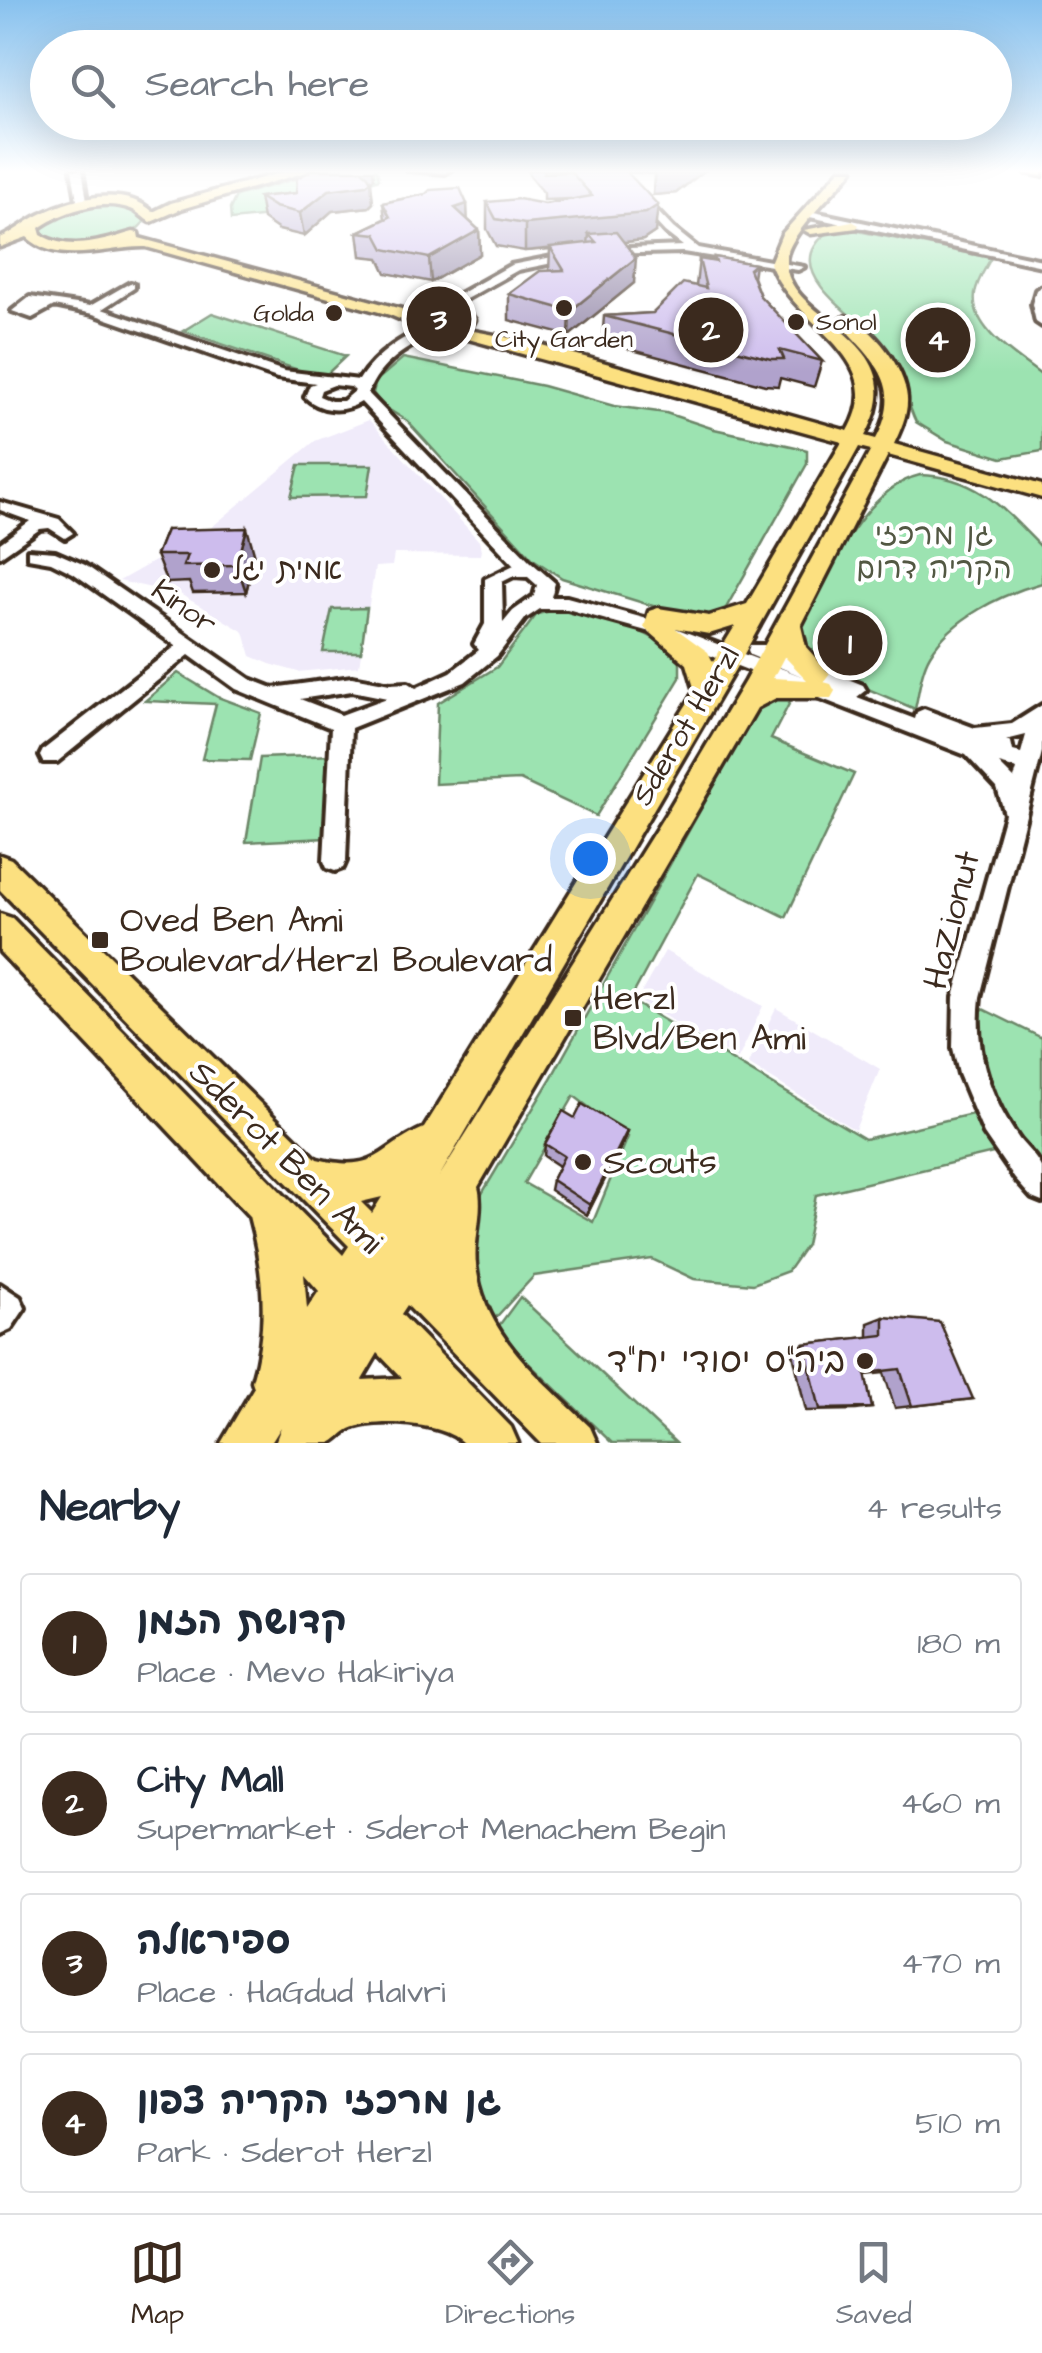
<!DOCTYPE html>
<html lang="en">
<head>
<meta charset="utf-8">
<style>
	:root { --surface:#fff; --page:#f6f6f7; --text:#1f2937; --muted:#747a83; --line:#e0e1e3; --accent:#3b2a1e }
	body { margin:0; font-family:"Architects Daughter","Playpen Sans Hebrew",sans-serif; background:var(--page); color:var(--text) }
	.you { position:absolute; left:590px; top:858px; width:35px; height:35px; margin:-25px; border:8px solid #fff; border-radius:50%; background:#1a73e8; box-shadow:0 0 0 15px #1a73e833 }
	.badge { display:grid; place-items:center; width:65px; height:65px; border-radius:50%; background:var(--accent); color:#fff; font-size:32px; font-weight:700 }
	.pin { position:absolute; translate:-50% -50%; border:5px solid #fff; box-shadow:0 2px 10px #0006 }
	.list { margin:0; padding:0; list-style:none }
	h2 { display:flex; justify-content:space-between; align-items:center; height:130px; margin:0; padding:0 40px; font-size:42px }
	h2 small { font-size:32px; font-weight:400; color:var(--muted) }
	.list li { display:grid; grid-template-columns:65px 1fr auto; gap:30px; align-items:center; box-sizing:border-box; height:140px; margin:0 20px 20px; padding:0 20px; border:2px solid var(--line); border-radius:10px }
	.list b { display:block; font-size:38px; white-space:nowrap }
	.list p { margin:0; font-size:32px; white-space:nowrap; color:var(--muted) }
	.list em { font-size:32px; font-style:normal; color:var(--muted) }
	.icon { flex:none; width:55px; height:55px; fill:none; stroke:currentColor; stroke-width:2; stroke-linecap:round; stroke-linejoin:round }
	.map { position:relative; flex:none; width:1042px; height:1443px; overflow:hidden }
	.search { position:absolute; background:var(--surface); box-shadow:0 10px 40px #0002; left:30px; right:30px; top:30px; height:110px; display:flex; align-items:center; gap:25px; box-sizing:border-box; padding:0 35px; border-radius:55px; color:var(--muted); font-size:38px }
	.sheet { height:770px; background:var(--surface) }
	nav { display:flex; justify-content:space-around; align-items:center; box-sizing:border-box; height:140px; border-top:2px solid var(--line); background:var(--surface); font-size:28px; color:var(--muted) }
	nav a { display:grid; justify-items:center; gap:5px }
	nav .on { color:var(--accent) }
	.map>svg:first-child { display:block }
	.built { fill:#f0ebfa }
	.green { fill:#9ce3b1; stroke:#6c8668; stroke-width:2.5; fill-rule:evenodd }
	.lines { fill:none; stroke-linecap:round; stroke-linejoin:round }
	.minor-casing { stroke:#3b2a1e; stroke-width:8 }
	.major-casing { stroke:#3b2a1e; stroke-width:7 }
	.minor { fill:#fff; fill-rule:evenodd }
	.major { fill:#fce080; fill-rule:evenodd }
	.wall { fill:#b0a2cc; stroke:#3b2a1e; stroke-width:2.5 }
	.shaded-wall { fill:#9084a6; stroke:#3b2a1e; stroke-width:2.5 }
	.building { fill:#cdbced; stroke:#3b2a1e; stroke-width:2.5 }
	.poi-dot { fill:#3b2a1e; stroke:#fff; stroke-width:4 }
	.labels { text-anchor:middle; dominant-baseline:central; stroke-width:8; stroke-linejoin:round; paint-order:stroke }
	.far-poi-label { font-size:25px; fill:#3b2a1e; stroke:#fff; text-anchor:end }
	.park-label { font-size:30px; fill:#535843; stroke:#fff }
	.poi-label { font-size:30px; fill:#3b2a1e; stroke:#fff; text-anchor:start }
	.street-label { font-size:30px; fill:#3b2a1e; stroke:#fff }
	.near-poi-label { font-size:35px; fill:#3b2a1e; stroke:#fff; text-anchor:start }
	.near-street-label { font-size:35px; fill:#3b2a1e; stroke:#fff }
</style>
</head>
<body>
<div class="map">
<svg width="1042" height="1443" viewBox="0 0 1042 1443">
	<rect width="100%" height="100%" fill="#fff"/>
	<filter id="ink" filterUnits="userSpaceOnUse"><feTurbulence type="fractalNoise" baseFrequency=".01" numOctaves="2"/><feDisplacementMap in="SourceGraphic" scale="20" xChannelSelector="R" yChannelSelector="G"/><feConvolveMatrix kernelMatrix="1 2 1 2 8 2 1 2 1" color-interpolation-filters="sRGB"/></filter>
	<g filter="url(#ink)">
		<g class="built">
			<polygon points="369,420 479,541 482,550 481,555 394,554 392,566 375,567 359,666 298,672 270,664 251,656 244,632 180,594 119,581 207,531 315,441"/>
			<polygon points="665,951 763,1006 738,1059 637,1000"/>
			<polygon points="776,1008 880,1069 855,1130 748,1064"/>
		</g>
		<g class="green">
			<polygon points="327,170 377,170 379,179 371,182 369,179 289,214 231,220 230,209 236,196"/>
			<path d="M105,205L132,208L142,214L144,222C120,251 69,247 39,235V227C56,211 82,207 105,205Z"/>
			<path d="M848,229L991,258C985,269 976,282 975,294C970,330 1019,357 1042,376V451L1002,458L947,441L916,422C904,398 904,372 887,349C868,325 792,283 815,246C823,232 833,231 848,229Z"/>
			<polygon points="212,313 346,356 327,374 310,374 183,331"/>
			<polygon points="403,358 543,386 614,406 666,413 714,429 796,447 807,450 807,464 722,615 692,618 562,578 533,559 407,421 383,406 373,393 376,381"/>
			<polygon points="299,465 372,465 367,496 291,497"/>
			<path d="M920,475C977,476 1005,510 1042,548V583C1002,594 952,618 930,655C921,670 919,692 915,709L823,670L809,660L797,630C825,580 862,489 920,475Z"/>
			<polygon points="367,608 361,652 323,652 332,609"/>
			<path d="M561,609C601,616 649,629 680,656V678L596,816L520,780L435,784L438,703L497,667L537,614Z"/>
			<polygon points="178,673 218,697 261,713 250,760 202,759 216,704 145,701"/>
			<path d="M765,694L791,700L771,739L854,774L786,917L698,874L630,1000L865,1139L981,1112L1002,1151L816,1195L806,1245L788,1271L753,1284L694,1279L652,1259L534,1276L488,1326L468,1291L474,1207L550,1080ZM574,1096L628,1137L593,1222L524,1183Z"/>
			<polygon points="335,755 326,838 246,842 260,758"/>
			<polygon points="975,1005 1042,1038 1042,1177 1032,1166 982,1075"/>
			<polygon points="520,1297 676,1443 612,1443 495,1331"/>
		</g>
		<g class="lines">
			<g class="minor-casing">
				<g id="minor">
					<polygon points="72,170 82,170 87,201 76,209 71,206 77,200"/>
					<polygon points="408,170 450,170 445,173"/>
					<polygon points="608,170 618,170 673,228 698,248 804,267 798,270 683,252 598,254 597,252 602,249 683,246 665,232"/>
					<polygon points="809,211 1042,260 1042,266 805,216"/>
					<polygon points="573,253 577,254 577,258 518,270 448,309 438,306 511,265"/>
					<path d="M130,283L134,284V288L102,309L284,371L359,380C373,357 408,329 435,329V335C407,346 379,364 368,393L530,561L555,583L551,597H567L662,623L804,677L750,655L748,650L750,645H764L863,685L866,690L857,697L915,719L917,712L924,709L975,728L1012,724L1042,705V752L980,997C974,1050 989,1096 1019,1139C1026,1148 1040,1160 1042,1171C1042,1180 1042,1192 1042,1202L1032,1198L1015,1179L984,1134L959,1074L953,1048L954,997L1005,814L997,788L966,755L650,632L567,609H540L525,619L497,656L465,682L351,728L346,861L343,868L335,871L327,868L324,861L331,728L236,689L189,655L57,762H43L40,756L43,750L176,646L73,573L51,562L28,558V550L55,552L85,565L250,679L273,688L352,677L390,684L408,683L416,688L451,672L479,650L474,644L485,624V579L514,565L361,402C343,413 321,412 305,397L310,385L316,383L277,378L93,314L54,306L32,318L12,311L30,297L90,306ZM334,385L351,387L355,391L343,401H331L319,396L321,390ZM514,576L528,577L537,585L534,596L513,611L503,623L502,582ZM352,691L387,698L341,715L300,699ZM1026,735L1021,753L1013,751L1011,742L1006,740ZM999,764L1017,769L1014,779Z"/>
					<polygon points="1042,286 1042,326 1036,322 1032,304 1036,290"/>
					<polygon points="0,502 59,519 73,533 65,538 49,528 40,529 0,557 0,543 30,521 0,510"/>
					<polygon points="0,1284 20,1297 25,1308 11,1329 0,1334"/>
				</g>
			</g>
			<g class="major-casing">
				<g id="major">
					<path d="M291,170H313L181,209L151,222C144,219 139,212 131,209C102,198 63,211 39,228L41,235C71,252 102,241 133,232L138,233L139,238L409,311C431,295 460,298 475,320L473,324H461L454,314C433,308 429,319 411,324L390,315L146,247C108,246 58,267 27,237L0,247V238C15,232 26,221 41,214C70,198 126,185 153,212L171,203Z"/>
					<path d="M840,170H853C836,192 785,236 786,263C788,324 920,337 865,436L876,439C906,382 871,360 838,321L846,316C873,326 905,368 907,398C908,414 901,429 894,444L1042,485V498L888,455L801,626L806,647L830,674L824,682L831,684L835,691L831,698H776L757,708L478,1187C484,1210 473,1240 476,1265C484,1337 542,1379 590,1427L597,1443H541L407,1305L401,1314L511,1427L518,1443H463C443,1422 376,1418 350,1429C343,1432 337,1441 330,1443C316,1443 290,1443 275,1443L281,1427L271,1443H221L254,1387L252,1381C269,1325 264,1272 249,1216L0,952V914L12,918L343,1255L349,1246L0,890V855L11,859L317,1159C379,1174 377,1148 424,1128L695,691L687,664L644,627L649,611L658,608L709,616L747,604L842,442L439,331L448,326L531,342L848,431C892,355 793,328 770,263L782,234ZM859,447L871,450L745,681L670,807L439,1177L744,654ZM735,626L713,662L708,652L675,628L709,634ZM784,657H785L807,680L773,678ZM382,1197L372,1213L361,1202ZM304,1274L319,1291L307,1309ZM378,1353L402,1378L362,1380Z"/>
					<polygon points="1025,170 1042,170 1042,176 1026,173"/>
					<polygon points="852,221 859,225 857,228 811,234 804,230"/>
				</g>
			</g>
			<use href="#minor" class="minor"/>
			<use href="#major" class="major"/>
		</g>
		<g class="wall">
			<polygon points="529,170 705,170 676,193 653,195 654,174 626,172 655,232 643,240 624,242 634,283 569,336 509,320 509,294 549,271 550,249 525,251 496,246 487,229 487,202 545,204 571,199 544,200 544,193 529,175"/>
			<polygon points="374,178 370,181 373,203 369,207 332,211 304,236 279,230 263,219 259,197 296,193"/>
			<polygon points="426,194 467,204 467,219 479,230 480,254 431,282 386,273 379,258 361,256 358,232 385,219 383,203"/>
			<polygon points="714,257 755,264 753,277 760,296 822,361 814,387 780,378 778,386 765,385 602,342 604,316 653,313 696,286 699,259 714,262"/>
			<polygon points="166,530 255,556 246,592 193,593 189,582 167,583 156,555"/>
			<polygon points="575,1118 627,1131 623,1143 587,1215 550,1190 552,1180 559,1166 544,1156 545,1144"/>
			<polygon points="884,1317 973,1399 895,1408 884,1373 865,1375 872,1408 856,1410 806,1411 792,1349 804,1344 868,1337 868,1323"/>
		</g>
		<g class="shaded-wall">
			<polygon points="357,170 373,170 374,178 362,186 371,181 373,203 369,207 332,211 304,236 300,213 329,190"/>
			<polygon points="655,170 705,170 676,193 653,195"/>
			<polygon points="467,204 468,227 455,208"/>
			<polygon points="658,205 655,232 643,240 596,245 596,242 589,234 588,245 525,251 525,224"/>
			<polygon points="479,230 480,254 431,282 429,258"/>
			<polygon points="636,258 634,283 569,336 570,311"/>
			<polygon points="247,528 255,556 246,592 237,565"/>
			<polygon points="627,1131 623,1143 587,1215 590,1205"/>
		</g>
		<g class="building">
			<polygon points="310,170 361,170 368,176 371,181 366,185 329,190 300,213 275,207 259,197 296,193 297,178 309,172"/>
			<polygon points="545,170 625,170 658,205 646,213 525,224 496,219 487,202 519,199 545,204 592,196 571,172 544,173"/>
			<polygon points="460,188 467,204 455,208 479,230 429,258 384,249 376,234 358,232 390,217 383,203 426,194 430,190"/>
			<polygon points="616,232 636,258 570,311 509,294 540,271 564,270 550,247 596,242 589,234"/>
			<polygon points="714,257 755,264 749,269 760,296 822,361 780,350 784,359 771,359 604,316 653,313 683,283 706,288 699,259 716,262"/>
			<polygon points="247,528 237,565 183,566 187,555 156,555 166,530"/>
			<polygon points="582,1104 627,1131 590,1205 552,1180 564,1156 545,1144 563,1111 575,1118"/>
			<polygon points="884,1317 940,1322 973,1399 912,1406 900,1369 865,1373 872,1408 820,1409 804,1344 884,1335"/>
		</g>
	</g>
	<linearGradient id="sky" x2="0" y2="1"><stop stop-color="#87c1ee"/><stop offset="0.46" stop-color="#fff"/><stop offset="1" stop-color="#fff" stop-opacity="0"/></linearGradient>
	<rect width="1042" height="372" fill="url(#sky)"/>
	<g class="poi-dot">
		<circle cx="564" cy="308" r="10"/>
		<circle cx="334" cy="313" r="10"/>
		<circle cx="796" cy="322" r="10"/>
		<circle cx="212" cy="570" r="10"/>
		<rect x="90" y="930" width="20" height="20" rx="5"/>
		<rect x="563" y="1008" width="20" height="20" rx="5"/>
		<circle cx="583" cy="1162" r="10"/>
		<circle cx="865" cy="1361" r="10"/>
	</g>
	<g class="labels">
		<g class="far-poi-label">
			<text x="314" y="313">Golda</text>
			<text x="816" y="322" text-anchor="start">Sonol</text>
			<text x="564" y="339" text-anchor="middle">City Garden</text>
		</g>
		<g class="park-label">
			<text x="934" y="535">גן מרכזי<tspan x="934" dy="34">הקריה דרום</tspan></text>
		</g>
		<g class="poi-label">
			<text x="232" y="570">אמית יגל</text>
		</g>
		<g class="street-label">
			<text transform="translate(184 607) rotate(35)">Kinor</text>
			<text transform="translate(686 726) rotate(-59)">Sderot Herzl</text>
		</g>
		<g class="near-poi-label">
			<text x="120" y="920">Oved Ben Ami<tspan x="120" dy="40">Boulevard/Herzl Boulevard</tspan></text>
			<text x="593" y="998">Herzl<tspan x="593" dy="40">Blvd/Ben Ami</tspan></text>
			<text x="603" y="1162">Scouts</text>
			<text x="845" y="1361" text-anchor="end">ביה"ס יסודי יח"ד</text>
		</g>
		<g class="near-street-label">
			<text transform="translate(952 920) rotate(-76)">HaZionut</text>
			<text transform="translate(286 1157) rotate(45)">Sderot Ben Ami</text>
		</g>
	</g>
</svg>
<div class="you"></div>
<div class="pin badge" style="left:850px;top:643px">1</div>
<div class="pin badge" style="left:711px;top:330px">2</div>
<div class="pin badge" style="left:439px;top:319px">3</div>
<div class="pin badge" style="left:938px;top:340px">4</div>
<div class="search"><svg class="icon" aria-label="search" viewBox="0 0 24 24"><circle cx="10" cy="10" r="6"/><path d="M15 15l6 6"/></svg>Search here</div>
</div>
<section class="sheet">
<h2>Nearby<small>4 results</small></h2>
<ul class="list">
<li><span class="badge">1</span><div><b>קדושת הזמן</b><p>Place · Mevo Hakiriya</p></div><em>180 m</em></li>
<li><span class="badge">2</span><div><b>City Mall</b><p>Supermarket · Sderot Menachem Begin</p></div><em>460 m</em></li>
<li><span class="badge">3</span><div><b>ספיראלה</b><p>Place · HaGdud HaIvri</p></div><em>470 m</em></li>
<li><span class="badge">4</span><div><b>גן מרכזי הקריה צפון</b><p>Park · Sderot Herzl</p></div><em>510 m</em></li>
</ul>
</section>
<nav>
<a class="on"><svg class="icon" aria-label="map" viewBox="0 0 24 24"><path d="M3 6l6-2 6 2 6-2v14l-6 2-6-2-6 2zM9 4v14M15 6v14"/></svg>Map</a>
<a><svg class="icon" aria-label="directions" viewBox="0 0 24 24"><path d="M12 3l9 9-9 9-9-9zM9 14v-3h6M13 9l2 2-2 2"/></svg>Directions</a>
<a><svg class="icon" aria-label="saved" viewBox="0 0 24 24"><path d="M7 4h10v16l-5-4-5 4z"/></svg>Saved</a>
</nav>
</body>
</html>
